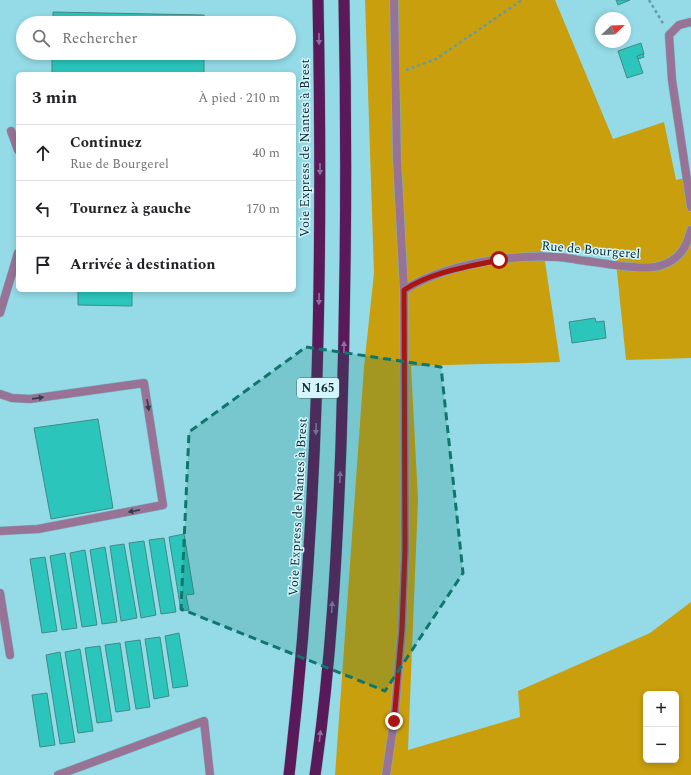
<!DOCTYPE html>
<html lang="fr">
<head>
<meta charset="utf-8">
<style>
	:root { --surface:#fff; --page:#f6f6f6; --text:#202124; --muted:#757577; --line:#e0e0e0 }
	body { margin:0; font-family:Spectral,serif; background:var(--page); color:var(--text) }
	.controls { position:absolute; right:12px; bottom:12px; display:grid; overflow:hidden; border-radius:6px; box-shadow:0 2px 6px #0003 }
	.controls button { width:36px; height:36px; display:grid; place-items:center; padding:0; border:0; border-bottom:1px solid var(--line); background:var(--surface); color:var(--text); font:20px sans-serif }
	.compass { position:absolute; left:595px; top:12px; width:36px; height:36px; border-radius:50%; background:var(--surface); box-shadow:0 2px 6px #0003; rotate:67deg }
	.stop { position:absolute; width:12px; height:12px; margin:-9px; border:3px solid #a8160f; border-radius:50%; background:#fff }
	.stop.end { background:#a8160f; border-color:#fff; box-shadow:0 1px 4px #0008 }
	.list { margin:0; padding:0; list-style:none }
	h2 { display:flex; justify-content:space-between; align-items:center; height:52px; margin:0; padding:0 16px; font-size:17px }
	h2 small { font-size:13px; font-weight:400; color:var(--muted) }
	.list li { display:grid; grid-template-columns:26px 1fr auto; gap:12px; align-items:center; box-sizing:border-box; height:56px; padding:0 16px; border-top:1px solid var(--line) }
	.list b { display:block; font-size:15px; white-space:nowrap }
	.list p { margin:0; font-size:13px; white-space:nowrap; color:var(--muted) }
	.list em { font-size:13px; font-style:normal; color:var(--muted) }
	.icon { flex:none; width:22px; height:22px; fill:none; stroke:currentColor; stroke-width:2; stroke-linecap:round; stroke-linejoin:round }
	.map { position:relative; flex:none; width:691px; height:775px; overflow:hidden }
	.search { position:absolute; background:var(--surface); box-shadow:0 2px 6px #0003; left:16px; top:16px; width:280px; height:44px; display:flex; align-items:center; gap:10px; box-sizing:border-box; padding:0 14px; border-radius:22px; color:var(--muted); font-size:15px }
	.panel { position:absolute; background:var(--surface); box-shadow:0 2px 6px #0003; left:16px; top:72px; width:280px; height:220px; border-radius:6px }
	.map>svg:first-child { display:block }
	.green { fill:#c99f0e; fill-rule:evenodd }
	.building { fill:#2bc5bc; stroke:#428a85 }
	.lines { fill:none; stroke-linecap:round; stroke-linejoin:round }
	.service-casing { stroke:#79b8c2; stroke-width:9 }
	.minor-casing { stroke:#79b8c2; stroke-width:9 }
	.trunk-casing { stroke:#79b8c2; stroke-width:12 }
	.path { stroke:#639ba5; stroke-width:2.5; stroke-dasharray:3 3; stroke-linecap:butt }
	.service { stroke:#997396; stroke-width:8 }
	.minor { stroke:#997396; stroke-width:8 }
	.trunk { stroke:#5a1958; stroke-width:11 }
	.oneway { fill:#8a7199 }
	.oneway2 { fill:#303d4a }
	.route { stroke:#a8160f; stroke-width:5 }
	.marked { fill:#0f766e; fill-opacity:0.2; stroke:#0f766e; stroke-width:3; stroke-dasharray:8 5; stroke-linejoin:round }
	.labels { text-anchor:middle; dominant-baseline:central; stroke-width:3; stroke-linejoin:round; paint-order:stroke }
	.shield { fill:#d3f5fb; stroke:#48686d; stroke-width:1 }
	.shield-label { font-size:12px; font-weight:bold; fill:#0d2b30 }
	.street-label { font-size:13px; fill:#0d2b30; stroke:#d3f5fb }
</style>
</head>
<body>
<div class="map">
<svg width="691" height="775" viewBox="0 0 691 775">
	<rect width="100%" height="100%" fill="#94dbe7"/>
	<path class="green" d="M365,0H555L613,139L664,122L676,180L691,176V358L626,360L615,252L543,248L560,362L411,366L418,499L408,750L520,717L518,691L650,633L691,602V775H335L364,367L374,273ZM646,694H676V760H646Z"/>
	<g class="building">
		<polygon points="616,0 630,0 618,5"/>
		<polygon points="53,12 204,15 204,23 53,23"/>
		<polygon points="641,43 644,54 637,56 643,73 627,78 618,51"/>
		<rect x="52" y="53" width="152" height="21"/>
		<polygon points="643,54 644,57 638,59 637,56"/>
		<polygon points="78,290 132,290 132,306 78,305"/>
		<polygon points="595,318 596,322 604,321 606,338 572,343 569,322"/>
		<polygon points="98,419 113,508 51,519 34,428"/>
		<polygon points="184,534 194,594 186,595 189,610 181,611 169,537"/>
		<polygon points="164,538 176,612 161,614 149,540"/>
		<polygon points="144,541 156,615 141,618 129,543"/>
		<polygon points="124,544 137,618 121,621 110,546"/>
		<polygon points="105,547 117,622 102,624 90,550"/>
		<polygon points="85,550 97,625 82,627 70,553"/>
		<polygon points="65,553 77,628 62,630 50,556"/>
		<polygon points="45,557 57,631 42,633 30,559"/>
		<polygon points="179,633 188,686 173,688 165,636"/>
		<polygon points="160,637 169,696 154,699 145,639"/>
		<polygon points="140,640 150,707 136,709 125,642"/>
		<polygon points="120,643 130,710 116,712 105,645"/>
		<polygon points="100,646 112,721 97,723 85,648"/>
		<polygon points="80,649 93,731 78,733 65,652"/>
		<polygon points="60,652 75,742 60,744 46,655"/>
		<polygon points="47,693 55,745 40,747 32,695"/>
	</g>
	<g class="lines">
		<g class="service-casing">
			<g id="service">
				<polyline points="0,394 12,398 30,399 144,383 163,505 38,529 0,531"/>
				<polyline points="58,775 204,721 210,775"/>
			</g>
		</g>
		<g class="minor-casing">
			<g id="minor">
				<polyline points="691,22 679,25 669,35 672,80 691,207"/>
				<polyline points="11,131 18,150"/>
				<path d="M404,290C444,265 509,254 556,257C566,257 576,260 586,261C604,263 643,271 659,266C678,261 686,249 691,230"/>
				<polyline points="0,313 18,253"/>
				<polyline points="0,593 10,655"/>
				<polyline points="386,775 394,721 402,629 405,550 404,290 397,160 394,0"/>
			</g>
		</g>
		<g class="trunk-casing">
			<g id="trunk">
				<path d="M289,775C319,518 323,259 318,0"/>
				<path d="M315,775C331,666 337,555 341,445C346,296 347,148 344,0"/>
			</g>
		</g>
		<g class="path">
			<polyline points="649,0 664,25"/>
			<polyline points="406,70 436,59 522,0"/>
		</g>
		<use href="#service" class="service"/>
		<use href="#minor" class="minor"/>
		<use href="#trunk" class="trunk"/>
	</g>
	<defs><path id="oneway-solid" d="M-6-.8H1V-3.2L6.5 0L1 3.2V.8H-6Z"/></defs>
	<g class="oneway">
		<use href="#oneway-solid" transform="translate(319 39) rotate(89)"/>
		<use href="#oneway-solid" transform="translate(320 169) rotate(90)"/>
		<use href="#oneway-solid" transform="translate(319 299) rotate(91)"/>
		<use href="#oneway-solid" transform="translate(344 347) rotate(-89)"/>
		<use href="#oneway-solid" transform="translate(316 429) rotate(92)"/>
		<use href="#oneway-solid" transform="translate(340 477) rotate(-88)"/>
		<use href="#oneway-solid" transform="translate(332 607) rotate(-86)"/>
		<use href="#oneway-solid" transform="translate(320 736) rotate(-83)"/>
	</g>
	<g class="oneway2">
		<use href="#oneway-solid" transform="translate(38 398) rotate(-8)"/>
		<use href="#oneway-solid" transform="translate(148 405) rotate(81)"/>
		<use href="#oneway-solid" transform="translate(134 511) rotate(169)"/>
	</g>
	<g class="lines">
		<path class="route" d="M394,721L402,629L405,550L404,290C432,272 466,267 499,260"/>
	</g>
	<path class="marked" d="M306,347L441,367L463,573L385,691L181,609L189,432Z"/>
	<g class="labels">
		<rect class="shield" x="297" y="378" width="42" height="20" rx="3"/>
		<g class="shield-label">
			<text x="318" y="388">N 165</text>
		</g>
		<g class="street-label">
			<text transform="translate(305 148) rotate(-90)">Voie Express de Nantes à Brest</text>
			<text transform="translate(591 250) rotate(5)">Rue de Bourgerel</text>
			<text transform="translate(298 507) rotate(-87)">Voie Express de Nantes à Brest</text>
		</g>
	</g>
</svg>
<div class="controls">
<button>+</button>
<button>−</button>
</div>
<svg class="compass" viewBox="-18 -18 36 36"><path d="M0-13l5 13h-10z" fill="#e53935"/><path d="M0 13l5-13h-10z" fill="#757577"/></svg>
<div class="stop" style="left:499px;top:260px"></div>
<div class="stop end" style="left:394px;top:721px"></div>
<div class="search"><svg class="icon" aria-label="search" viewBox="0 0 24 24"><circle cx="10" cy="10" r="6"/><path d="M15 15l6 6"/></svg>Rechercher</div>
<section class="panel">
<h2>3 min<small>À pied · 210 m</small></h2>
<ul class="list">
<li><svg class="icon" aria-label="ahead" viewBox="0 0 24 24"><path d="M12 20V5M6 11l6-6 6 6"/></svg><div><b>Continuez</b><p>Rue de Bourgerel</p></div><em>40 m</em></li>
<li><svg class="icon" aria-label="left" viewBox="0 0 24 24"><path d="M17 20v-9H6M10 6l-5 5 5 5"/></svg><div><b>Tournez à gauche</b></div><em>170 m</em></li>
<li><svg class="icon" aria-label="arrive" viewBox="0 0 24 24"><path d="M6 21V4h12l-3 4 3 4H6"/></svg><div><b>Arrivée à destination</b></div></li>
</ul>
</section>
</div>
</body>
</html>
